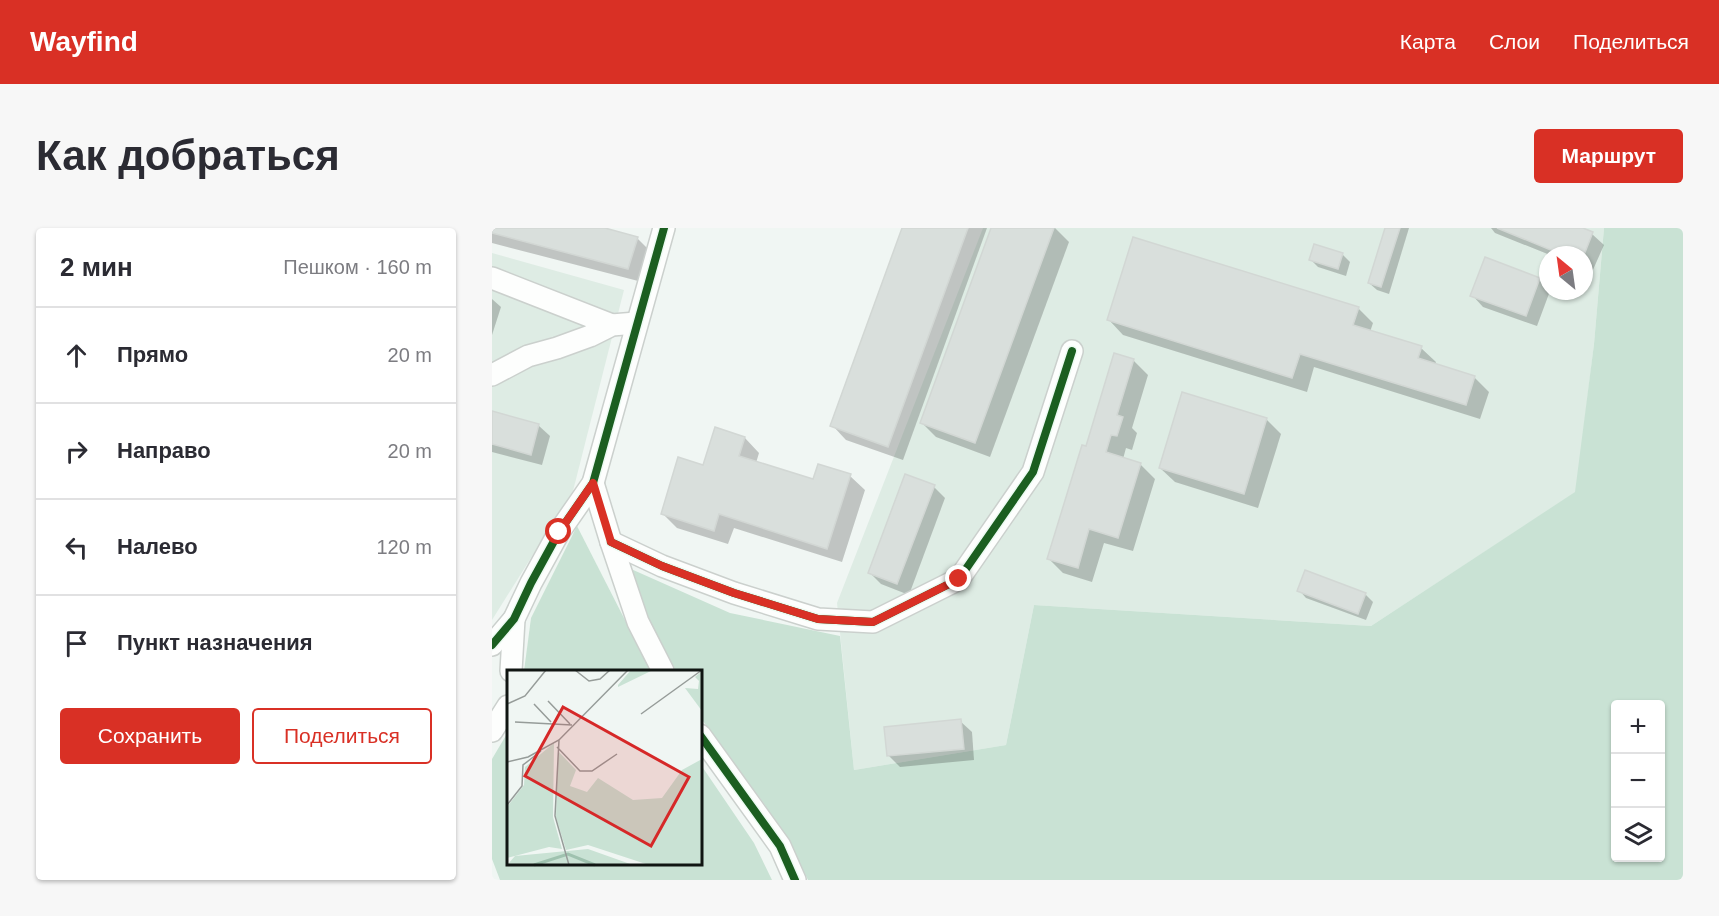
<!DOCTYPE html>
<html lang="ru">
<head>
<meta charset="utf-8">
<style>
	:root { --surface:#fff; --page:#f7f7f7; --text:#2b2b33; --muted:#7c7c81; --line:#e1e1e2; --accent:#d93025 }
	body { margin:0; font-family:Arial,sans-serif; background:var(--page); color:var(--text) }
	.controls { position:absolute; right:18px; bottom:18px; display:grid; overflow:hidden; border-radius:6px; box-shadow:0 2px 4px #0004 }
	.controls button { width:54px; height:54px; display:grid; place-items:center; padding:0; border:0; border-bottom:2px solid var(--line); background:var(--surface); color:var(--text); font:30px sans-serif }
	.compass { position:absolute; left:1047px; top:18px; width:54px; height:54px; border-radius:50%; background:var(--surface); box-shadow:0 2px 4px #0004; rotate:331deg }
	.stop { position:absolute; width:18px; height:18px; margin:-14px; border:4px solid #d93025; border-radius:50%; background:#fff }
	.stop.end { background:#d93025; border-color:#fff; box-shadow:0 2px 6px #0008 }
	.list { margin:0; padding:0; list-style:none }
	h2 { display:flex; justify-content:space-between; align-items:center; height:78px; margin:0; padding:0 24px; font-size:26px }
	h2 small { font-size:20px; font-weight:400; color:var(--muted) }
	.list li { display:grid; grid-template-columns:39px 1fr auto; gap:18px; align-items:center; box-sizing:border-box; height:96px; padding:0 24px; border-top:2px solid var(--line) }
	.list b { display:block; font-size:22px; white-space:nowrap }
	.list em { font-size:20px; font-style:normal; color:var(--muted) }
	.actions { display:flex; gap:12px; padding:18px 24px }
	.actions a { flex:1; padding:14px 0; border:2px solid var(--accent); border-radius:6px; text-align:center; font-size:21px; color:var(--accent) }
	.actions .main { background:var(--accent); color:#fff }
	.icon { flex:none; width:33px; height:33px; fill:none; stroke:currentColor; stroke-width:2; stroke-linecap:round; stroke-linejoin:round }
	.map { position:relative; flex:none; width:1191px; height:652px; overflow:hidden; border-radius:6px }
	header { display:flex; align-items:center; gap:36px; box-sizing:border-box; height:84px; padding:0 30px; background:var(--accent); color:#fff }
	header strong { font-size:28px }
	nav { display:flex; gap:33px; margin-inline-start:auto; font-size:21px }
	.intro { display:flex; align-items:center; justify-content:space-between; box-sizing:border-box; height:144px; padding:0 36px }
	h1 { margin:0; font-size:42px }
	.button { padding:15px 27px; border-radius:6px; background:var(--accent); color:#fff; font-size:21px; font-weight:700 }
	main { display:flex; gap:36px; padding:0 36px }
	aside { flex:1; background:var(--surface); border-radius:6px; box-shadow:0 2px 4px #0004 }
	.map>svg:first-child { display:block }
	.built { fill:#deece4; fill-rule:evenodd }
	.green { fill:#c9e2d4; fill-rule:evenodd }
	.shadow { fill:#0003 }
	.building { fill:#d9dfdc; stroke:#d2d7d4; stroke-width:1.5 }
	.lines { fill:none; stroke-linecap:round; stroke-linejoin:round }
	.minor-casing { stroke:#cbd0cd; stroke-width:24 }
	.minor { stroke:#fdfefd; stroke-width:21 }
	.cycleway-casing { stroke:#ecfaf2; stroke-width:11 }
	.cycleway { stroke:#1b5e20; stroke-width:8 }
	.route { stroke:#d93025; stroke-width:8 }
	.inset-river { fill:none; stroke:#9fc2af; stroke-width:3 }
	.inset-road { fill:none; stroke:#969c99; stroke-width:1.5 }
	.view { fill:#d62828; fill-opacity:0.15; stroke:#d62828; stroke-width:3 }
	.inset-edge { fill:none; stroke:#101512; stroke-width:3 }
</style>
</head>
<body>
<header>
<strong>Wayfind</strong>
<nav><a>Карта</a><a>Слои</a><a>Поделиться</a></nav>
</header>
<div class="intro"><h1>Как добраться</h1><a class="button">Маршрут</a></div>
<main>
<aside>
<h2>2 мин<small>Пешком · 160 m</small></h2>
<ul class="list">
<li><svg class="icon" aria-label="ahead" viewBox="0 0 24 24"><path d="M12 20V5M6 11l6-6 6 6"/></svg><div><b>Прямо</b></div><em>20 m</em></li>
<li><svg class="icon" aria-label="right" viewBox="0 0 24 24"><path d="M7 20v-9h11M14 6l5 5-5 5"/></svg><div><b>Направо</b></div><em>20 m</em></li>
<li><svg class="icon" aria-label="left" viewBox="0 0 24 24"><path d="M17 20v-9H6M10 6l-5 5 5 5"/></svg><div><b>Налево</b></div><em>120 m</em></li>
<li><svg class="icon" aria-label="arrive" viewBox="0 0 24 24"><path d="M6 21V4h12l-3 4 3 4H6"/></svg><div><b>Пункт назначения</b></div></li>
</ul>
<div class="actions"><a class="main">Сохранить</a><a>Поделиться</a></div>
</aside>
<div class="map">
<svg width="1191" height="652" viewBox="0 0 1191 652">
	<rect width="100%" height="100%" fill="#f0f6f3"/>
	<g class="built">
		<path d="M491,0H1112L1102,116L1084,264L879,398L542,377L514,517L362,542L345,375ZM1056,27H1092V63H1056Z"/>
		<polygon points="0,25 132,62 81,263 0,392"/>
	</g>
	<g class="green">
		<path d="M1112,0H1191V652H316L309,638L273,577L208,489V443H184L156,392L139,341L238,385L348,408L362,542L514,517L542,377L879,398L1083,264L1102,116ZM1124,476H1168V630H1124Z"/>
		<polygon points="85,298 159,443 32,443 39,390"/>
		<polygon points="16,504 16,636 208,636 209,537 262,615 280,652 8,652 0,631 0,531"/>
	</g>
	<g class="shadow">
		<polygon points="0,0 107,0 145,10 160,25 150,54 0,15"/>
		<polygon points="411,0 495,0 411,232 354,212 340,197"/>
		<polygon points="500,0 563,0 577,14 498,229 444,209 429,194"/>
		<polygon points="895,0 917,0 897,66 885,62 877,55"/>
		<polygon points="999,0 1087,0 1100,6 1112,17 1100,44 1092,41 1092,27 1058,27 1003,5"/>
		<polygon points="850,26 858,34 854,48 826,39 819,32"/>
		<polygon points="1047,51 1056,60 1056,63 1058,63 1045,98 991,79 980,67"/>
		<polygon points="0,71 9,79 0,107"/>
		<polygon points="866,80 881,95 878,104 929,120 944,134 943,137 982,149 997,164 988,191 822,139 815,164 631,107 617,92"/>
		<polygon points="623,127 642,133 656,147 640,200 645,205 640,222 634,220 631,231 648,236 663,251 641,323 612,315 600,354 571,345 557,331 595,220"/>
		<polygon points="691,166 775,192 789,206 766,280 683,254 668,240"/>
		<polygon points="0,185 46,197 58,208 50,237 0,224"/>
		<polygon points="253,210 267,225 264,235 322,253 358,248 373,262 350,334 242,300 236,316 185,300 170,285 212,239"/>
		<polygon points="442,259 453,270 417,367 389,356 378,345"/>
		<polygon points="807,362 873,366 881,374 874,392 814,370"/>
		<polygon points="468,493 480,504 482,532 408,539 396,527"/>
	</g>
	<g class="building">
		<polygon points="0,0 113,0 146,9 136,41 0,5"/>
		<polygon points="410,0 476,0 396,219 338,198"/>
		<polygon points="499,0 562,0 483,215 428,195"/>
		<polygon points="893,0 908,0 889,59 876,55"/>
		<polygon points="1005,0 1091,0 1101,4 1092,27 1071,27"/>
		<polygon points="641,9 867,79 861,97 930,118 926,130 983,148 974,177 808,126 800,150 615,92"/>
		<polygon points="822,16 851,25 846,41 817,32"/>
		<polygon points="993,29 1048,50 1034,88 978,68"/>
		<polygon points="622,125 642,131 625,187 631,189 625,208 619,207 614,224 649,235 626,310 597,301 586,340 555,331 590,217 594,218"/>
		<polygon points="690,164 775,190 752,266 667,240"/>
		<polygon points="0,183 47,196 39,227 0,216"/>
		<polygon points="223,199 253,209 247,228 321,251 326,236 359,246 335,321 227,286 222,303 169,286 186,229 211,237"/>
		<polygon points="413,246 443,257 405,356 376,345"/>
		<polygon points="813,342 874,365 866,386 805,363"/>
		<polygon points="469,491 472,521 395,528 392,499"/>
	</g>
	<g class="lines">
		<g class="minor-casing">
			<g id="minor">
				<polyline points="0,50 120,97"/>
				<polyline points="0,147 36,128 65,120 98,108 120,97 144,95"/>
				<polyline points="101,255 119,314 146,394 171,443"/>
				<polyline points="119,314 170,338 242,365 326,391 381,394 467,351 541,244 580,123"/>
				<polyline points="0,417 22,391 39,355 67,304 101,255 172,0"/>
				<polyline points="19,443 22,391"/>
				<polyline points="0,503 16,478"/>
				<polyline points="208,507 288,618 303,652"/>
			</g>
		</g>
		<use href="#minor" class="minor"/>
		<g class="cycleway-casing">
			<g id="cycleway">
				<polyline points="119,314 170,338 242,365 326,391 381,394 467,351 541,244 580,123"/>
				<polyline points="0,417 22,391 39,355 67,304 101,255 172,0"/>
				<polyline points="208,507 288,618 303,652"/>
			</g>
		</g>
		<use href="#cycleway" class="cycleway"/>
	</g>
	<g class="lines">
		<polyline class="route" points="67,304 101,255 119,314 170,338 242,365 326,391 381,394 467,351"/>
	</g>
	<g transform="translate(15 442)">
		<rect width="195" height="195" fill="#f0f6f3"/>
		<path d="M124,0H146L111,17V15ZM195,1V41L178,18L191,19L192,11L188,7ZM47,73L46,147L55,179L42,177L0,188V137L17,115L18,97ZM51,81L69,100L63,116L80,122L91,108L126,130L155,128L175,100L195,89V195H142L81,175L59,180L49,147ZM81,179L126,195H0L8,186Z" fill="#c9e2d4"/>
		<path class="inset-river" d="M27,195L61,184L88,195"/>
		<path class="inset-road" d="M68,0L82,11L93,9L103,0M41,31L63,54M0,34L18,26L39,0M27,34L44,52M134,44L195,0M8,52L65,55M52,70L48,146L62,195M50,77L73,101H85L110,84M0,92L21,87L52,70L121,0M0,135L15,116L16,95L34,81"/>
		<path class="view" d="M56,37L182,107L144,176L18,106Z"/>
		<rect width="195" height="195" class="inset-edge"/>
	</g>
</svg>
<div class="controls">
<button>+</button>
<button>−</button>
<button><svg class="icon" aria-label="layers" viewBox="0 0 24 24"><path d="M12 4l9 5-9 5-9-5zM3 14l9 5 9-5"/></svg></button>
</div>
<svg class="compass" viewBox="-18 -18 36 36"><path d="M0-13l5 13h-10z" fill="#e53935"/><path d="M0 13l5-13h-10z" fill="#7c7c81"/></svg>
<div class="stop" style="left:67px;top:304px"></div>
<div class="stop end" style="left:467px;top:351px"></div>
</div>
</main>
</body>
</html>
